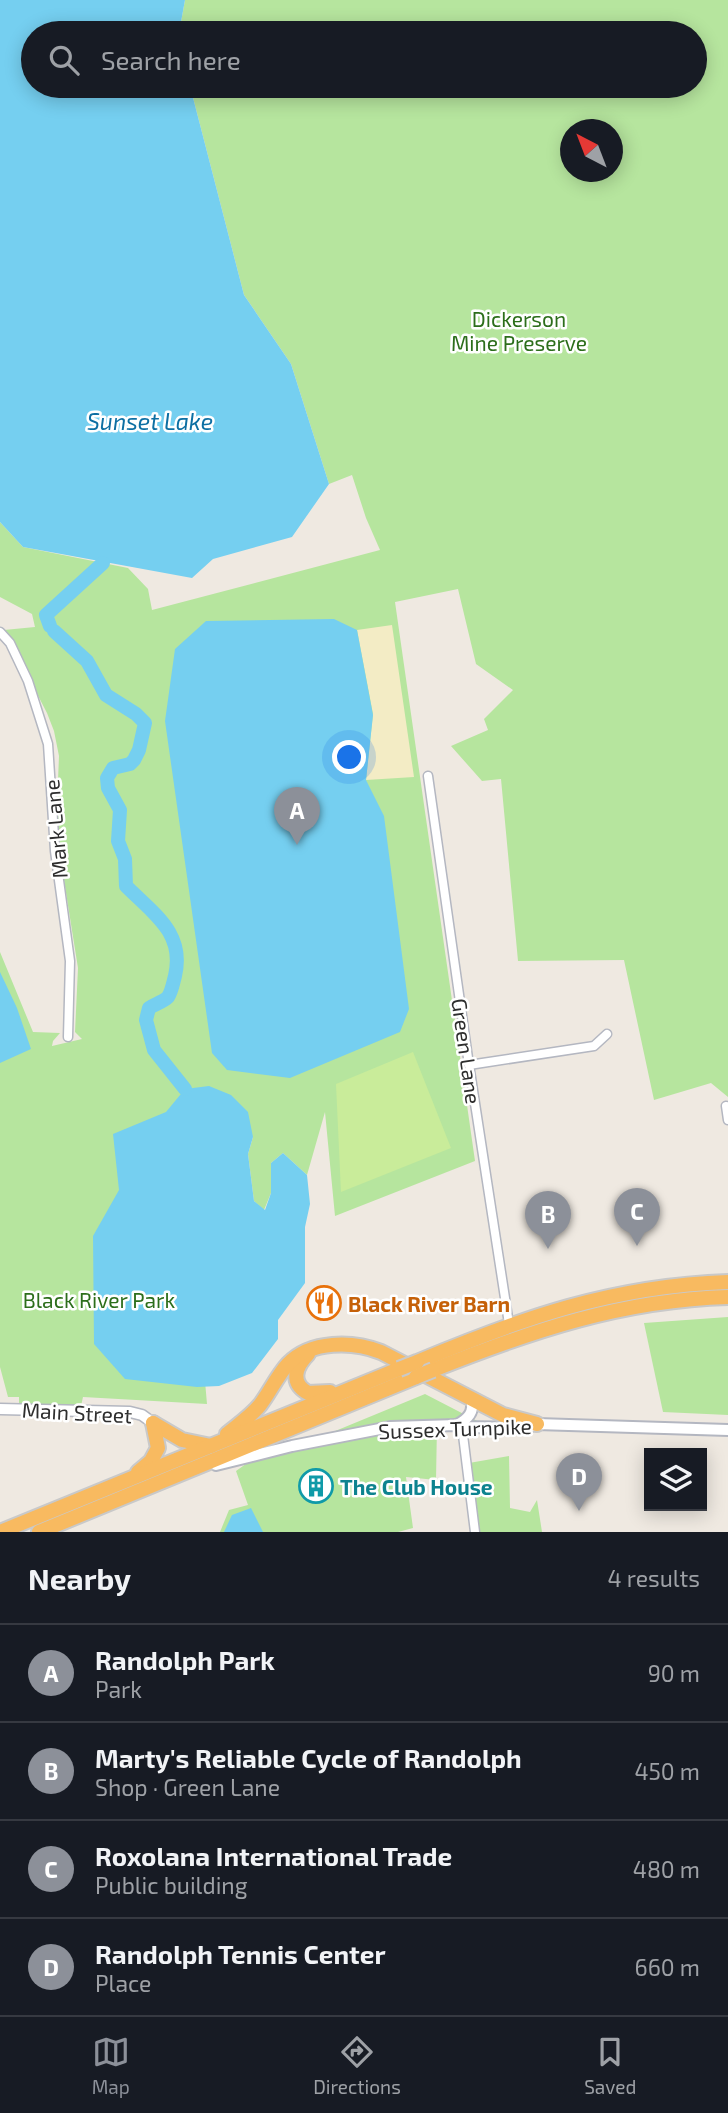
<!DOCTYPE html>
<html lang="en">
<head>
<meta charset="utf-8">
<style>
	:root { --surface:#171b24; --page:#242831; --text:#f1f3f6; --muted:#9ea1a6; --line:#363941; --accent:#8c9099 }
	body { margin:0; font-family:"Exo 2",sans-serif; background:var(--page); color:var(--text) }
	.controls { position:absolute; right:21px; bottom:21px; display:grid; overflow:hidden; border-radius:0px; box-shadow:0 4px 18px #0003 }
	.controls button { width:63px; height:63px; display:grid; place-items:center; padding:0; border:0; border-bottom:2px solid var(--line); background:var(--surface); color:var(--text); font:35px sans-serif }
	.compass { position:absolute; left:560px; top:119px; width:63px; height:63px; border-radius:50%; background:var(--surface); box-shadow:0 4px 18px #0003; rotate:318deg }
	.you { position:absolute; left:350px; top:758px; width:24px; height:24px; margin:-18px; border:5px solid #fff; border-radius:50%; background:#1a73e8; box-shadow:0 0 0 10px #1a73e833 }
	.badge { display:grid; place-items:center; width:46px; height:46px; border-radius:50%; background:var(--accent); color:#fff; font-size:23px; font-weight:700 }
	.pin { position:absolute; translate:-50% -58px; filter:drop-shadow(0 2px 4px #0008) }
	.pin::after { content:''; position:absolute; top:37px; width:24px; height:21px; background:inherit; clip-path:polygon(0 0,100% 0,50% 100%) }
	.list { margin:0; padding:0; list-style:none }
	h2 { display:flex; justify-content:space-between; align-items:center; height:91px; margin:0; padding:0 28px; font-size:30px }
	h2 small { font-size:23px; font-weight:400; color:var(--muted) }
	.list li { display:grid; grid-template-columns:46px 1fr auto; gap:21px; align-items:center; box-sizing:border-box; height:98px; padding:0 28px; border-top:2px solid var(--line) }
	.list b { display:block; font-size:26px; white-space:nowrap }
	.list p { margin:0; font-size:23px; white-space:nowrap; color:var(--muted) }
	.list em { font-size:23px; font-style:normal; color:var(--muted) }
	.icon { flex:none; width:38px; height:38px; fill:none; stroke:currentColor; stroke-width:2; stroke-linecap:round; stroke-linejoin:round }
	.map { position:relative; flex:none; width:728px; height:1532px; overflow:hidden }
	.search { position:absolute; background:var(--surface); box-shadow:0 4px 18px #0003; left:21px; right:21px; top:21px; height:77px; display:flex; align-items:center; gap:18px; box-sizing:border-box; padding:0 24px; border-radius:38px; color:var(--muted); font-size:26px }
	.sheet { height:483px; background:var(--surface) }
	nav { display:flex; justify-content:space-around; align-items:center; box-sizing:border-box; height:98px; border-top:2px solid var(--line); background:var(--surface); font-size:19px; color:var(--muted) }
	nav a { display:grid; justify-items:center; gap:4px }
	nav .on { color:var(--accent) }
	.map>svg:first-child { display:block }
	.green { fill:#b6e59e; fill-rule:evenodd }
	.sand { fill:#f3ecc5 }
	.pitch { fill:#c9ec9a }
	.water { fill:#75cff0 }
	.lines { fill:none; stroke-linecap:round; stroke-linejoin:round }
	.river { stroke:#75cff0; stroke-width:14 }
	.minor-casing { stroke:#b4b7c1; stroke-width:11 }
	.tertiary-casing { stroke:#b4b7c1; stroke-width:13 }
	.secondary-casing { stroke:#b4b7c1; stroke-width:14 }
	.trunk-casing { stroke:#c9c9c9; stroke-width:18 }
	.minor { stroke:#fff; stroke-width:8 }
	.tertiary { stroke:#fff; stroke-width:10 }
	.secondary { stroke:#fff; stroke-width:10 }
	.trunk { stroke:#f8ba60; stroke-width:14 }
	.trunk-bridge-casing { stroke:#c9c9c9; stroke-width:18; stroke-linecap:butt }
	.trunk-bridge { stroke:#f8ba60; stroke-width:14 }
	.labels { text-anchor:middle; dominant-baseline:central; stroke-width:5; stroke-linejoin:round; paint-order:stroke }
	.park-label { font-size:21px; fill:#2c6e1b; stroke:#fff }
	.street-label { font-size:21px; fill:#2e2e2e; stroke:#fff }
	.food-label { font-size:21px; font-weight:bold; fill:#c56008; stroke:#fff; text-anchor:start }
	.culture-label { font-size:21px; font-weight:bold; fill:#0d838f; stroke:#fff; text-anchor:start }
	.water-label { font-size:23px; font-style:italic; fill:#0d6fa3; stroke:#fff }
</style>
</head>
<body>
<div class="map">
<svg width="728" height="1532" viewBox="0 0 728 1532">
	<rect width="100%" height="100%" fill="#efe9e1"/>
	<g class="green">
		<path d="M185,0H728V1097L711,1083L654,1100L624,960L518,961L501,779L482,781L451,746L488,730L484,719L513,690L476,664L458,589L395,602L475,1161L335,1216L325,1112L307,1175L283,1153L271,1163V1193L264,1210L254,1201L248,1154L253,1137L180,1095L207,1404L83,1397L81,1406L19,1405V1397H8L0,1367V952L33,1032L60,1033L53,1041L52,1046L82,1039L75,1032L78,968L56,830L59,756L54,731L47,713L4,630L35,627L32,614L0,597V522L23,547L128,568L148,589L152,610L380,550L366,518L352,475L329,484L291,364L244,295L190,86H695V33H179ZM570,130H612V172H570Z"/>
		<polygon points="728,1317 728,1415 663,1412 644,1323"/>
		<polygon points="425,1394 483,1424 437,1425 436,1480 406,1477 413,1528 398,1532 220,1532 229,1510 248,1505 236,1471 250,1461 311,1441"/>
		<polygon points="509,1456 510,1508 530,1512 537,1500 542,1532 478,1532 469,1463"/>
	</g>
	<polygon class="sand" points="392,625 414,777 366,780 373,714 357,630"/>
	<polygon class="pitch" points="413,1052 451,1148 341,1192 336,1084"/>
	<g class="water">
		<polygon points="0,0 185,0 179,33 33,33 33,86 190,86 244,295 291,364 329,484 292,537 213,559 192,578 23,547 0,522"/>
		<polygon points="334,619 357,630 373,715 366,780 384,816 409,1009 400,1032 290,1078 227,1070 212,1053 165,721 175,649 206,621"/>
		<polygon points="0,972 17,1008 31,1049 0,1063"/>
		<polygon points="209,1086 231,1095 248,1112 253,1137 248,1154 254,1201 265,1210 271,1193 271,1163 283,1153 307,1175 310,1204 305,1227 305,1283 278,1320 278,1339 252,1373 219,1386 197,1387 125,1379 94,1344 93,1236 119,1190 113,1134 166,1112 185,1089"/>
		<polygon points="251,1508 263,1532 224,1532 232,1515"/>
	</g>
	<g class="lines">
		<g class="river">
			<polyline points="50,626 46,615 103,563"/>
			<path d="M54,631L87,661L106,695L136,714L145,723L139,750L134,760L130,764L113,768L107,778L108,788L120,810L118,841L125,859L126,886C154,914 185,933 175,976C173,983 172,991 168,997C163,1002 155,1004 149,1008L146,1020L154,1050L185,1089"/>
		</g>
		<g class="minor-casing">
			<g id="minor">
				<polyline points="0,632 10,643 28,681 48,744 55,851 70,961 68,1037"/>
				<polyline points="428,776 468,1058 509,1324"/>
				<polyline points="469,1065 594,1046 607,1034"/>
				<polyline points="726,1106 728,1120"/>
				<polyline points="462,1427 475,1532"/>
			</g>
		</g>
		<g class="tertiary-casing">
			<polyline id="tertiary" points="0,1409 130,1412 142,1415 153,1423"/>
		</g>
		<g class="secondary-casing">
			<g id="secondary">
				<path d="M457,1425C468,1419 475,1412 471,1399"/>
				<polyline points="216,1465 292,1446 390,1427 457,1425 462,1427 525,1428 537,1424 728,1430"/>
			</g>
		</g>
		<g class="trunk-casing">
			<g id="trunk">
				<path d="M308,1354C295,1367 290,1383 308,1393L330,1392"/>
				<path d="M417,1362C522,1318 612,1286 728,1282"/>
				<path d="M433,1370C531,1331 622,1300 728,1297"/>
				<polyline points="153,1423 182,1440 211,1446"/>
				<path d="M227,1434C238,1425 251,1416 260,1405C270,1392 277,1376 288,1364C311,1340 353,1341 381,1352L503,1415L537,1424"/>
				<polyline points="138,1472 151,1461 158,1448 153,1423"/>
				<polyline points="0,1532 399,1369"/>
				<polyline points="39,1532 416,1377"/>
			</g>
		</g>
		<use href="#minor" class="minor"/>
		<use href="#tertiary" class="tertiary"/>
		<use href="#secondary" class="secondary"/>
		<use href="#trunk" class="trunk"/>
		<g class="trunk-bridge-casing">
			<g id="trunk-bridge">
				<polyline points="399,1369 417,1362"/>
				<polyline points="416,1377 433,1370"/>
			</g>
		</g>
		<use href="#trunk-bridge" class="trunk-bridge"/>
	</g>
	<defs>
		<g id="restaurant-ring" transform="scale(1.75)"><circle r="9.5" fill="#fff" stroke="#e8710a" stroke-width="1.5"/><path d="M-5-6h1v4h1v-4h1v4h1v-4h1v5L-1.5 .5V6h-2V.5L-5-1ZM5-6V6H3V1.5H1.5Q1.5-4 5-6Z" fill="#e8710a"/></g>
		<g id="building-ring" transform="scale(1.75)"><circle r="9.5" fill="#fff" stroke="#0f9aa8" stroke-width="1.5"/><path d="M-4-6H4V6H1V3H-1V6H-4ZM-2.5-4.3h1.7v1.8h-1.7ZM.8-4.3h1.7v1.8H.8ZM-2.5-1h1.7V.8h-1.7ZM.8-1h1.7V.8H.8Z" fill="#0f9aa8"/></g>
	</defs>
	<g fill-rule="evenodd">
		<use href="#restaurant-ring" x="324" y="1303"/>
		<use href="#building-ring" x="316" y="1486"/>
	</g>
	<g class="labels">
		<g class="park-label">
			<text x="519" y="318">Dickerson<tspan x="519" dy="24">Mine Preserve</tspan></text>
			<text x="99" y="1299">Black River Park</text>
		</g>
		<g class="street-label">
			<text transform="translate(55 829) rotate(-95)">Mark Lane</text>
			<text transform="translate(467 1051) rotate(82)">Green Lane</text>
			<text transform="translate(77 1412) rotate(3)">Main Street</text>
			<text transform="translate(455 1428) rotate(-2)">Sussex Turnpike</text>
		</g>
		<g class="food-label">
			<text x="348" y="1303">Black River Barn</text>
		</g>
		<g class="culture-label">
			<text x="340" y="1486">The Club House</text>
		</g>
		<g class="water-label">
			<text x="150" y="421">Sunset Lake</text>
		</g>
	</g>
</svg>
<div class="controls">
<button><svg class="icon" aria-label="layers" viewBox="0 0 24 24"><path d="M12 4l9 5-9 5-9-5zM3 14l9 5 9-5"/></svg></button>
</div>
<svg class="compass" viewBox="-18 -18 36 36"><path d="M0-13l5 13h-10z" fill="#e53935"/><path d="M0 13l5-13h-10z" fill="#9ea1a6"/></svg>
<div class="you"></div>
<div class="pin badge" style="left:297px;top:845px">A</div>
<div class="pin badge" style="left:548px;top:1249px">B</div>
<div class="pin badge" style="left:637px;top:1246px">C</div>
<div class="pin badge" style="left:579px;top:1511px">D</div>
<div class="search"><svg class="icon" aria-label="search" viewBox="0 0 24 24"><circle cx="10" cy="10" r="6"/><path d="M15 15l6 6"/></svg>Search here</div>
</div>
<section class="sheet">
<h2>Nearby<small>4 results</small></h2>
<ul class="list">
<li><span class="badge">A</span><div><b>Randolph Park</b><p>Park</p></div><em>90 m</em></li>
<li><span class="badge">B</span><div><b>Marty's Reliable Cycle of Randolph</b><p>Shop · Green Lane</p></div><em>450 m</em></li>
<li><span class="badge">C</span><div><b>Roxolana International Trade</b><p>Public building</p></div><em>480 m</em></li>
<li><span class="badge">D</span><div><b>Randolph Tennis Center</b><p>Place</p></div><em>660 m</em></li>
</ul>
</section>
<nav>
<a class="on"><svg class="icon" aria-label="map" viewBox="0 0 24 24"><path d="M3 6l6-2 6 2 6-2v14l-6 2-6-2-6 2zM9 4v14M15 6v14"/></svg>Map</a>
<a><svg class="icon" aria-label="directions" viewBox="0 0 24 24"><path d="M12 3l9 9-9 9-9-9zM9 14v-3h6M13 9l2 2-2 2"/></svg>Directions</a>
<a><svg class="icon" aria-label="saved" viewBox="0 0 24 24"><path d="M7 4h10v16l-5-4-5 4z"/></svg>Saved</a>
</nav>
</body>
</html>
